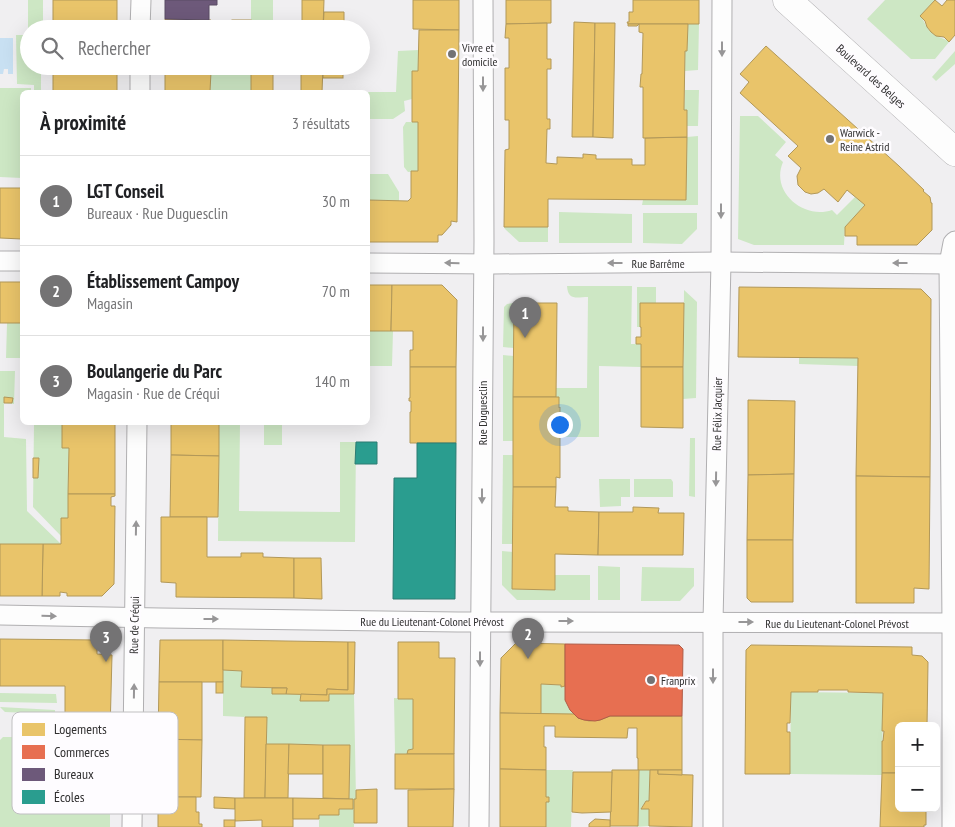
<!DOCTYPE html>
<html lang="fr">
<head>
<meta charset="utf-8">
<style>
	:root { --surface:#fff; --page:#f2f2f2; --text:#202124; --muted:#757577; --line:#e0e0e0; --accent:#747374 }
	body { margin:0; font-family:"PT Sans Narrow",sans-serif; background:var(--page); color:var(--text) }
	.controls { position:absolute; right:15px; bottom:15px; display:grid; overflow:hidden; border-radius:8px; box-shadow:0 5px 20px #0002 }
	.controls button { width:45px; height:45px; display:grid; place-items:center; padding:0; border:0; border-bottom:1px solid var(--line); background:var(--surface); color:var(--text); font:25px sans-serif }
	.you { position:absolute; left:559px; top:424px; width:18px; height:18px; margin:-12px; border:4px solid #fff; border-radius:50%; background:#1a73e8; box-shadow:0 0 0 8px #1a73e833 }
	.badge { display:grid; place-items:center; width:32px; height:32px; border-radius:50%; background:var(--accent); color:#fff; font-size:16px; font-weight:700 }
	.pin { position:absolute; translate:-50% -41px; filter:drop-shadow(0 1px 2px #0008) }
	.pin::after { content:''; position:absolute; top:26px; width:18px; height:15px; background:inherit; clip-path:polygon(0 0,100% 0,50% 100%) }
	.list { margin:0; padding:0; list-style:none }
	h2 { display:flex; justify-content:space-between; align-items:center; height:65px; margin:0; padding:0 20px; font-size:21px }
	h2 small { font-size:16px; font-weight:400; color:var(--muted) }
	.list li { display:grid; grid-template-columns:32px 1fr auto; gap:15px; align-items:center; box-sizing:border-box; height:90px; padding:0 20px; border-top:1px solid var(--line) }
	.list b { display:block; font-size:19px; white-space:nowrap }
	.list p { margin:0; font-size:16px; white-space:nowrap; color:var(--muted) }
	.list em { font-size:16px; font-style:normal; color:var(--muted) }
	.icon { flex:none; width:28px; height:28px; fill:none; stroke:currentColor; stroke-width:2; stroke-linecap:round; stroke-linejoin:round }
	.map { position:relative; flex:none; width:955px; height:827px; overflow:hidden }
	.search { position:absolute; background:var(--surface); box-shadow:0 5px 20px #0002; left:20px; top:20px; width:350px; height:55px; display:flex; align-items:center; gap:12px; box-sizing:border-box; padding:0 18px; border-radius:28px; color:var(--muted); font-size:19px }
	.panel { position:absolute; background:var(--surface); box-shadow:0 5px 20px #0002; left:20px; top:90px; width:350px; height:335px; border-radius:8px }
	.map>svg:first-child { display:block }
	.green { fill:#cde7c4 }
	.water { fill:#c8e0f2 }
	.homes { fill:#e9c46a; stroke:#b29859 }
	.shops { fill:#e76f51; stroke:#b05c47 }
	.offices { fill:#6d597a; stroke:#5b4d64 }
	.schools { fill:#2a9d8f; stroke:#2c7c73 }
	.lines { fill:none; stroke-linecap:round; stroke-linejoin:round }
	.minor-casing { stroke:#b0afb1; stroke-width:21 }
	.secondary-casing { stroke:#b0afb1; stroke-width:29 }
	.minor { stroke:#fdfdfd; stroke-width:19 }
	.secondary { stroke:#fdfdfd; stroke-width:28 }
	.oneway { fill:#979697 }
	.poi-dot { fill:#747374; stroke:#fefcff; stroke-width:2 }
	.labels { text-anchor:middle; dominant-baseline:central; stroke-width:5; stroke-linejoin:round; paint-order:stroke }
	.poi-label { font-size:12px; fill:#313031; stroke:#fefcff; text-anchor:start }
	.street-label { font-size:12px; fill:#313031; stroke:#fefcff }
	.key { fill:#fefcff; stroke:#c0bfc1; stroke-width:1 }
	.key-label { font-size:14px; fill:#313031 }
</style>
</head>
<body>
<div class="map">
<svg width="955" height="827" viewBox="0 0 955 827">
	<rect width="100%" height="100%" fill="#f0eff1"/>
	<g class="green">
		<polygon points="28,0 43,0 43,29 29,29 28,31"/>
		<polygon points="251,0 273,0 273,28 251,27"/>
		<path d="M885,0H935L920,16C925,21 925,26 930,31C935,37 943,37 949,42L935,59H911L867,19Z"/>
		<polygon points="688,24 699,24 698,70 685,71 685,51 687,51"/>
		<polygon points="16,35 29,35 29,66 41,66 41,92 34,92 34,85 17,84"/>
		<polygon points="419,50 418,71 412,99 404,101 405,111 393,119 368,119 368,92 326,92 396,92 398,51"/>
		<polygon points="955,51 955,64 936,81 932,77"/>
		<polygon points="211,72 251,72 251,91 317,92 227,92 226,91 210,91"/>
		<polygon points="0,88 31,88 31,92 22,92 22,178 0,177"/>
		<polygon points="685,90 699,90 698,126 687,126 684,110"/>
		<path d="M740,116H758L786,142L775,155L783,162C770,192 804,220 832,210L837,215L855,197L865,205L845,227L844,245H754L738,239Z"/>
		<polygon points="406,122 418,122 418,171 408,172 404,167 403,127"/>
		<polygon points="698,136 698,205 642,205 643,200 686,200 687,137"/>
		<polygon points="368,174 388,174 399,192 399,201 368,200"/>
		<polygon points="559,212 632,214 632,243 559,243"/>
		<polygon points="643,213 697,213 697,229 682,244 643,243"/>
		<polygon points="504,227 548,227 548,242 519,242 505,229"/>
		<path d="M567,286H632L631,344H641V367L599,366V437H560V408H559V397H556V388H587L588,297C577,297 568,301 567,286Z"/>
		<polygon points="637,287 656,287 656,303 640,303 640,327 637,327"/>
		<polygon points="684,290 697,302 696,398 683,399"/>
		<polygon points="514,303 514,348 503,347 504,307 507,304"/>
		<polygon points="7,323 22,323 22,358 6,358"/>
		<polygon points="368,330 393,331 392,366 368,366"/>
		<polygon points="503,355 514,356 513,441 503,441"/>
		<polygon points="799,357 858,358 858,366 799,364"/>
		<polygon points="0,371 15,371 14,404 4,403 4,437 26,439 27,511 61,544 0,544"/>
		<polygon points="219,423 240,423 239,511 340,512 340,442 356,442 355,542 218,541"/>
		<rect x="264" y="423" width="18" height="22"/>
		<polygon points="34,424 62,424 62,448 69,448 68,518 61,536 33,507"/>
		<polygon points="690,438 695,438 695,497 689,496"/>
		<polygon points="503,455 513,455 512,544 502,544"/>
		<polygon points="599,479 630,479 630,497 621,497 621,506 600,507"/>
		<polygon points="634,479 671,479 673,482 673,497 634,497"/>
		<polygon points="502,551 513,552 512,589 555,590 555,575 590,575 590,600 517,600 502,585"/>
		<polygon points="598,566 620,567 620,600 598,600"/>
		<polygon points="642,567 694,568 694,586 680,601 641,601"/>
		<polygon points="223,670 242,671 242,687 272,688 273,694 301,694 301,701 329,701 329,694 354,694 356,799 354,799 354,827 319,827 319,815 339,809 353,809 353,799 349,799 350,745 266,744 267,718 223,716"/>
		<path d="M541,684L561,685V687L565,686C565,699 566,706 575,715L541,714Z"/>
		<polygon points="791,692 883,693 882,775 790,774"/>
		<polygon points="0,693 56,694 57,703 0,702"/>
		<polygon points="394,698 413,699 413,749 408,750 407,754 395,754"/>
		<polygon points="0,707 55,710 55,729 38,729 29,726 28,713 5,712"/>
		<path d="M3,737H49C60,765 85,762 110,762V827H0V740Z"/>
		<polygon points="546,770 573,770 571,827 546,827 546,802 549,797 546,797"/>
		<polygon points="638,770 650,770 649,801 646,801 641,808 649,809 649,826 635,827 638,826 639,770"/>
	</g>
	<polygon class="water" points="0,38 13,38 13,74 8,74 8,69 4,69 3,74 0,74"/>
	<g class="homes">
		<rect x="53" y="0" width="64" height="29"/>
		<polygon points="302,0 324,0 323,29 302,29"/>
		<polygon points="413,0 459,0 459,30 413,29"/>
		<polygon points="506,0 551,0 551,23 506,24"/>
		<polygon points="633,0 699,0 699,24 628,24 627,22 629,22 629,12 633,12"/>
		<polygon points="935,0 942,6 947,0 955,0 955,35 949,42 944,37 936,36 931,32 927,27 925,21 920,16"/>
		<polygon points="324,12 344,12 344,29 323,29"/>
		<polygon points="165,19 211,20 211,29 165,29"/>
		<rect x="232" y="20" width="19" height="9"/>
		<polygon points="574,22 595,23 593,137 572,137"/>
		<polygon points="547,23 547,59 551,59 551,69 547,69 547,119 550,119 550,129 547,129 546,163 557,164 557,157 583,158 583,154 596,155 596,159 632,159 632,165 645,165 645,138 687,137 686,200 548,199 548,227 504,227 505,150 509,149 509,120 505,120 505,68 509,68 509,38 505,38 506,24"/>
		<polygon points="595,23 615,23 613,138 593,137"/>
		<polygon points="628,24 688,24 687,51 685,51 684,110 687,110 687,137 643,138 643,87 640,87 641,74 642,74 643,33 639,32 639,24 637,26 628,26"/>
		<polygon points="419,30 459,30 457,222 451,221 451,225 442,235 438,235 438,242 368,242 368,200 408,201 411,198 411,171 418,171 418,122 412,122 412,71 418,71"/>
		<polygon points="766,46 899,166 924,190 923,191 930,197 931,203 932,203 932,230 917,245 857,245 857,236 845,236 845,227 865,205 847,190 838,202 824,189 818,193 811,194 805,192 798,185 797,176 801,168 788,156 798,146 740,93 749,82 740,74"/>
		<rect x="53" y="66" width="64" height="26"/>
		<rect x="165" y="66" width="46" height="6"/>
		<rect x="232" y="66" width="19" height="6"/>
		<rect x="251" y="66" width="22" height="25"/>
		<polygon points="301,66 323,66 322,92 301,92"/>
		<rect x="323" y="66" width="20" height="12"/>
		<polygon points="165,72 211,72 210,91 165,92"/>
		<polygon points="210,91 210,92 165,92"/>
		<polygon points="0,188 22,188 22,239 0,238"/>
		<rect x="0" y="282" width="22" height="41"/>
		<polygon points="368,285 392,285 391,331 368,331"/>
		<polygon points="392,285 442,285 457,300 456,367 410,367 410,350 413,350 413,331 391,331"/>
		<polygon points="739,287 921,289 931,299 930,477 856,476 858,358 738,357"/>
		<polygon points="514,303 557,303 556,397 513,397"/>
		<polygon points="640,303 684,303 683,367 641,367 641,344 636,344 636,337 641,337 641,327 640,327"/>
		<polygon points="410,367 456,367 456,443 410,443 410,412 411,412 411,401 409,401 409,398 410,398"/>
		<polygon points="641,367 683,367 683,428 641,427"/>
		<polygon points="4,397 13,398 12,403 4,403"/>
		<polygon points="513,397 559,397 559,408 560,407 560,478 556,477 556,487 513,487"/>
		<polygon points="748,400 795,401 794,474 748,475"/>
		<polygon points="62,422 115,422 115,494 68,494 69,448 62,448"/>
		<polygon points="171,422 219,422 219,456 171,455"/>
		<polygon points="171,455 219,456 218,517 170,517"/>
		<polygon points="33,458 39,458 38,478 33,478"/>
		<polygon points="794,474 793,540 747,540 748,475"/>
		<polygon points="856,476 930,477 929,589 914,588 914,603 856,603"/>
		<polygon points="513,487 556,487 555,507 568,507 568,511 599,512 598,555 555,554 555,590 512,589"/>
		<polygon points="68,494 115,494 115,496 111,497 111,506 115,506 114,584 102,596 67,596 67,593 60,592 60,596 42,596 43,544 61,544 61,518 68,518"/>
		<polygon points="633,507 659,508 658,513 684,513 683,555 598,555 599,512 633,512"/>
		<polygon points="161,517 207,517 207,557 241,557 241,553 263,553 263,557 294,558 294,598 176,597 176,583 161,582"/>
		<polygon points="747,540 793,540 793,602 751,602 747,598"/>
		<polygon points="0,544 43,544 42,596 0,596"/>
		<polygon points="294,558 321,558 322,599 294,598"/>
		<polygon points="0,639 97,640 97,654 112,655 110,732 65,732 65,686 0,686"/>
		<polygon points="160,640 223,640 223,682 159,682"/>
		<polygon points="223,640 348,642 348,690 327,689 327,695 286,694 287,688 241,687 242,671 223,670"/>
		<polygon points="348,642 355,642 354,694 329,694 329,701 300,701 301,694 327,695 327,689 348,690"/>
		<polygon points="398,642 439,642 439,658 455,658 454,754 407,754 408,750 413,749 413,699 398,699"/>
		<polygon points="516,643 565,644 565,686 561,687 561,685 541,684 541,714 500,713 501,658"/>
		<polygon points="751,645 912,647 912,655 922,656 928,662 927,726 899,726 899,773 882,773 882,741 883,741 884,731 882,731 883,693 848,692 848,690 818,690 818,692 791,692 790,723 787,723 787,732 790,732 790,774 745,774 746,650"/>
		<polygon points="159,682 202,682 202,740 158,739"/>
		<rect x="216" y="682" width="7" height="11"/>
		<polygon points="272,688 287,688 286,694 272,694"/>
		<polygon points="500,713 574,714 578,718 589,721 600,720 610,716 682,716 682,770 638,770 638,758 637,758 637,728 628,728 627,738 555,737 555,726 544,726 544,747 546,747 546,770 500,769"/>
		<polygon points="245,717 267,717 265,798 244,798"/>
		<polygon points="158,739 202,740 201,797 158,797"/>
		<polygon points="266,744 289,744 288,798 265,798"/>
		<polygon points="289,744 323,745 323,774 288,774"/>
		<polygon points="323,745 350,745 349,799 323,798"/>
		<rect x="395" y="754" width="59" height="35"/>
		<polygon points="500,769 546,770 546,797 549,797 549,802 546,802 546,827 500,827"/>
		<polygon points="612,770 639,770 638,826 610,826"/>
		<polygon points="650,770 658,770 658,774 693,775 692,827 649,826 649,809 641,809 646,801 649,801"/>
		<polygon points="658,770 682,770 682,775 658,774"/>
		<polygon points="573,772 612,772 611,812 582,813 572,812"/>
		<polygon points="882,773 899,773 899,808 926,808 926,825 924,825 924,827 880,827"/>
		<polygon points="377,789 377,823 354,823 354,799 356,799 356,790"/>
		<polygon points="454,789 453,827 408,827 408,790"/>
		<polygon points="158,797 196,797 196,812 199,812 199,824 202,824 202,827 158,827"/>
		<polygon points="214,797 235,798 235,809 214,808"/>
		<polygon points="235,798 293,798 293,827 262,827 262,820 235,821"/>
		<polygon points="293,798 353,799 353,809 339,809 339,815 319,815 319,819 293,819"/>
		<polygon points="595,819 610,820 610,827 589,827 589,824"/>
		<rect x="224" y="820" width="11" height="7"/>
	</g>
	<polygon class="shops" points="565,644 679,645 683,649 682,716 610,716 600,720 595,721 584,720 578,718 570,710 565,700"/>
	<polygon class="offices" points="165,0 217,0 217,5 209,5 209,20 165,19"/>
	<g class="schools">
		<polygon points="356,442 377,442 377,464 355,464"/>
		<polygon points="417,443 456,443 455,599 393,599 394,478 417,478"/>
	</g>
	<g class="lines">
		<g class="minor-casing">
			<g id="minor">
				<polyline points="140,29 141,0"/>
				<polyline points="140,92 140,66"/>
				<polyline points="0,261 22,261"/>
				<polyline points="368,263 494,264 721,262 949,264"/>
				<polyline points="0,615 160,618 458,622 955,623"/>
				<polyline points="132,827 137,422"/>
				<polyline points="479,827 484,241 483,0"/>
				<polyline points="713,827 713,622 721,262 722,0"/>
				<polyline points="952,827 952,623 949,264 953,243 955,241"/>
			</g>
		</g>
		<g class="secondary-casing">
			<polyline id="secondary" points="787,0 955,152"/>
		</g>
		<use href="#minor" class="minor"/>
		<use href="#secondary" class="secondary"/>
	</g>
	<defs><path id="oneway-solid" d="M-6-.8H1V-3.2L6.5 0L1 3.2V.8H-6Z" transform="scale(1.25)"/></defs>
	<g class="oneway">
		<use href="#oneway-solid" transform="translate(722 49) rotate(90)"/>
		<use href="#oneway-solid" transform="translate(483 84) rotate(90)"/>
		<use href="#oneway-solid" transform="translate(721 211) rotate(90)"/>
		<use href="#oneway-solid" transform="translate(452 263) rotate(-179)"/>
		<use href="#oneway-solid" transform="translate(615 263) rotate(180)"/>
		<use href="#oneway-solid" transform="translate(900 263) rotate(-180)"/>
		<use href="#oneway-solid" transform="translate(483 334) rotate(90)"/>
		<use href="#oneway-solid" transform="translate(716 479) rotate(91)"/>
		<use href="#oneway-solid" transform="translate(482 496) rotate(90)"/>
		<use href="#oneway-solid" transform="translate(136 528) rotate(-89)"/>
		<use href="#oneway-solid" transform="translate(49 616) rotate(1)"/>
		<use href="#oneway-solid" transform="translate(211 619)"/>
		<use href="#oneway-solid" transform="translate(566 621)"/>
		<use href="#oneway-solid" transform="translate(746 622)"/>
		<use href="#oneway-solid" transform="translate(480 659) rotate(90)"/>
		<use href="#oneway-solid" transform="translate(713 676) rotate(90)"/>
		<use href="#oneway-solid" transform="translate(134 691) rotate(-89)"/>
	</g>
	<g class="poi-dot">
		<circle cx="452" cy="54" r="5"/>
		<circle cx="830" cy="139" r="5"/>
		<circle cx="651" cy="680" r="5"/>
	</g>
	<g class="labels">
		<g class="poi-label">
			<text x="462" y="47">Vivre et<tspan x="462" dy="14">domicile</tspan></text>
			<text x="840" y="132">Warwick -<tspan x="840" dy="14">Reine Astrid</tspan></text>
			<text x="661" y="680">Franprix</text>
		</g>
		<g class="street-label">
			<text transform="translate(871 76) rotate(42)">Boulevard des Belges</text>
			<text x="658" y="263">Rue Barrême</text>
			<text transform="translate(482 413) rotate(-90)">Rue Duguesclin</text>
			<text transform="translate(717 414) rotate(-89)">Rue Félix Jacquier</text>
			<text x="432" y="621">Rue du Lieutenant-Colonel Prévost</text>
			<text x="837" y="623">Rue du Lieutenant-Colonel Prévost</text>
			<text transform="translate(134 625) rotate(-89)">Rue de Créqui</text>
		</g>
	</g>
	<rect x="12" y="712" width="166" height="102" rx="8" class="key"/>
	<rect x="22" y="723" width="23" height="13" fill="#e9c46a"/>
	<rect x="22" y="745" width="23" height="14" fill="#e76f51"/>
	<rect x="22" y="768" width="23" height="13" fill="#6d597a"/>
	<rect x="22" y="790" width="23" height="14" fill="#2a9d8f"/>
	<g class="key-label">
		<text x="54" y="734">Logements</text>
		<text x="54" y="757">Commerces</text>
		<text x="54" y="779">Bureaux</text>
		<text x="54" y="802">Écoles</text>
	</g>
</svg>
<div class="controls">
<button>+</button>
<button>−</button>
</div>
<div class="you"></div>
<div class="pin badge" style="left:525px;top:338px">1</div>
<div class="pin badge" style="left:528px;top:659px">2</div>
<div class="pin badge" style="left:106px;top:662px">3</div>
<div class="search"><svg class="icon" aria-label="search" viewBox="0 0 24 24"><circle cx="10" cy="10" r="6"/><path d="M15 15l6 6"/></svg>Rechercher</div>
<section class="panel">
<h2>À proximité<small>3 résultats</small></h2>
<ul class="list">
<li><span class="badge">1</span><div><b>LGT Conseil</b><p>Bureaux · Rue Duguesclin</p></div><em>30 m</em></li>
<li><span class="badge">2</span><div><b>Établissement Campoy</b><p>Magasin</p></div><em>70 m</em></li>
<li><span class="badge">3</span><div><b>Boulangerie du Parc</b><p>Magasin · Rue de Créqui</p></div><em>140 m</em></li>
</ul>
</section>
</div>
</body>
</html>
